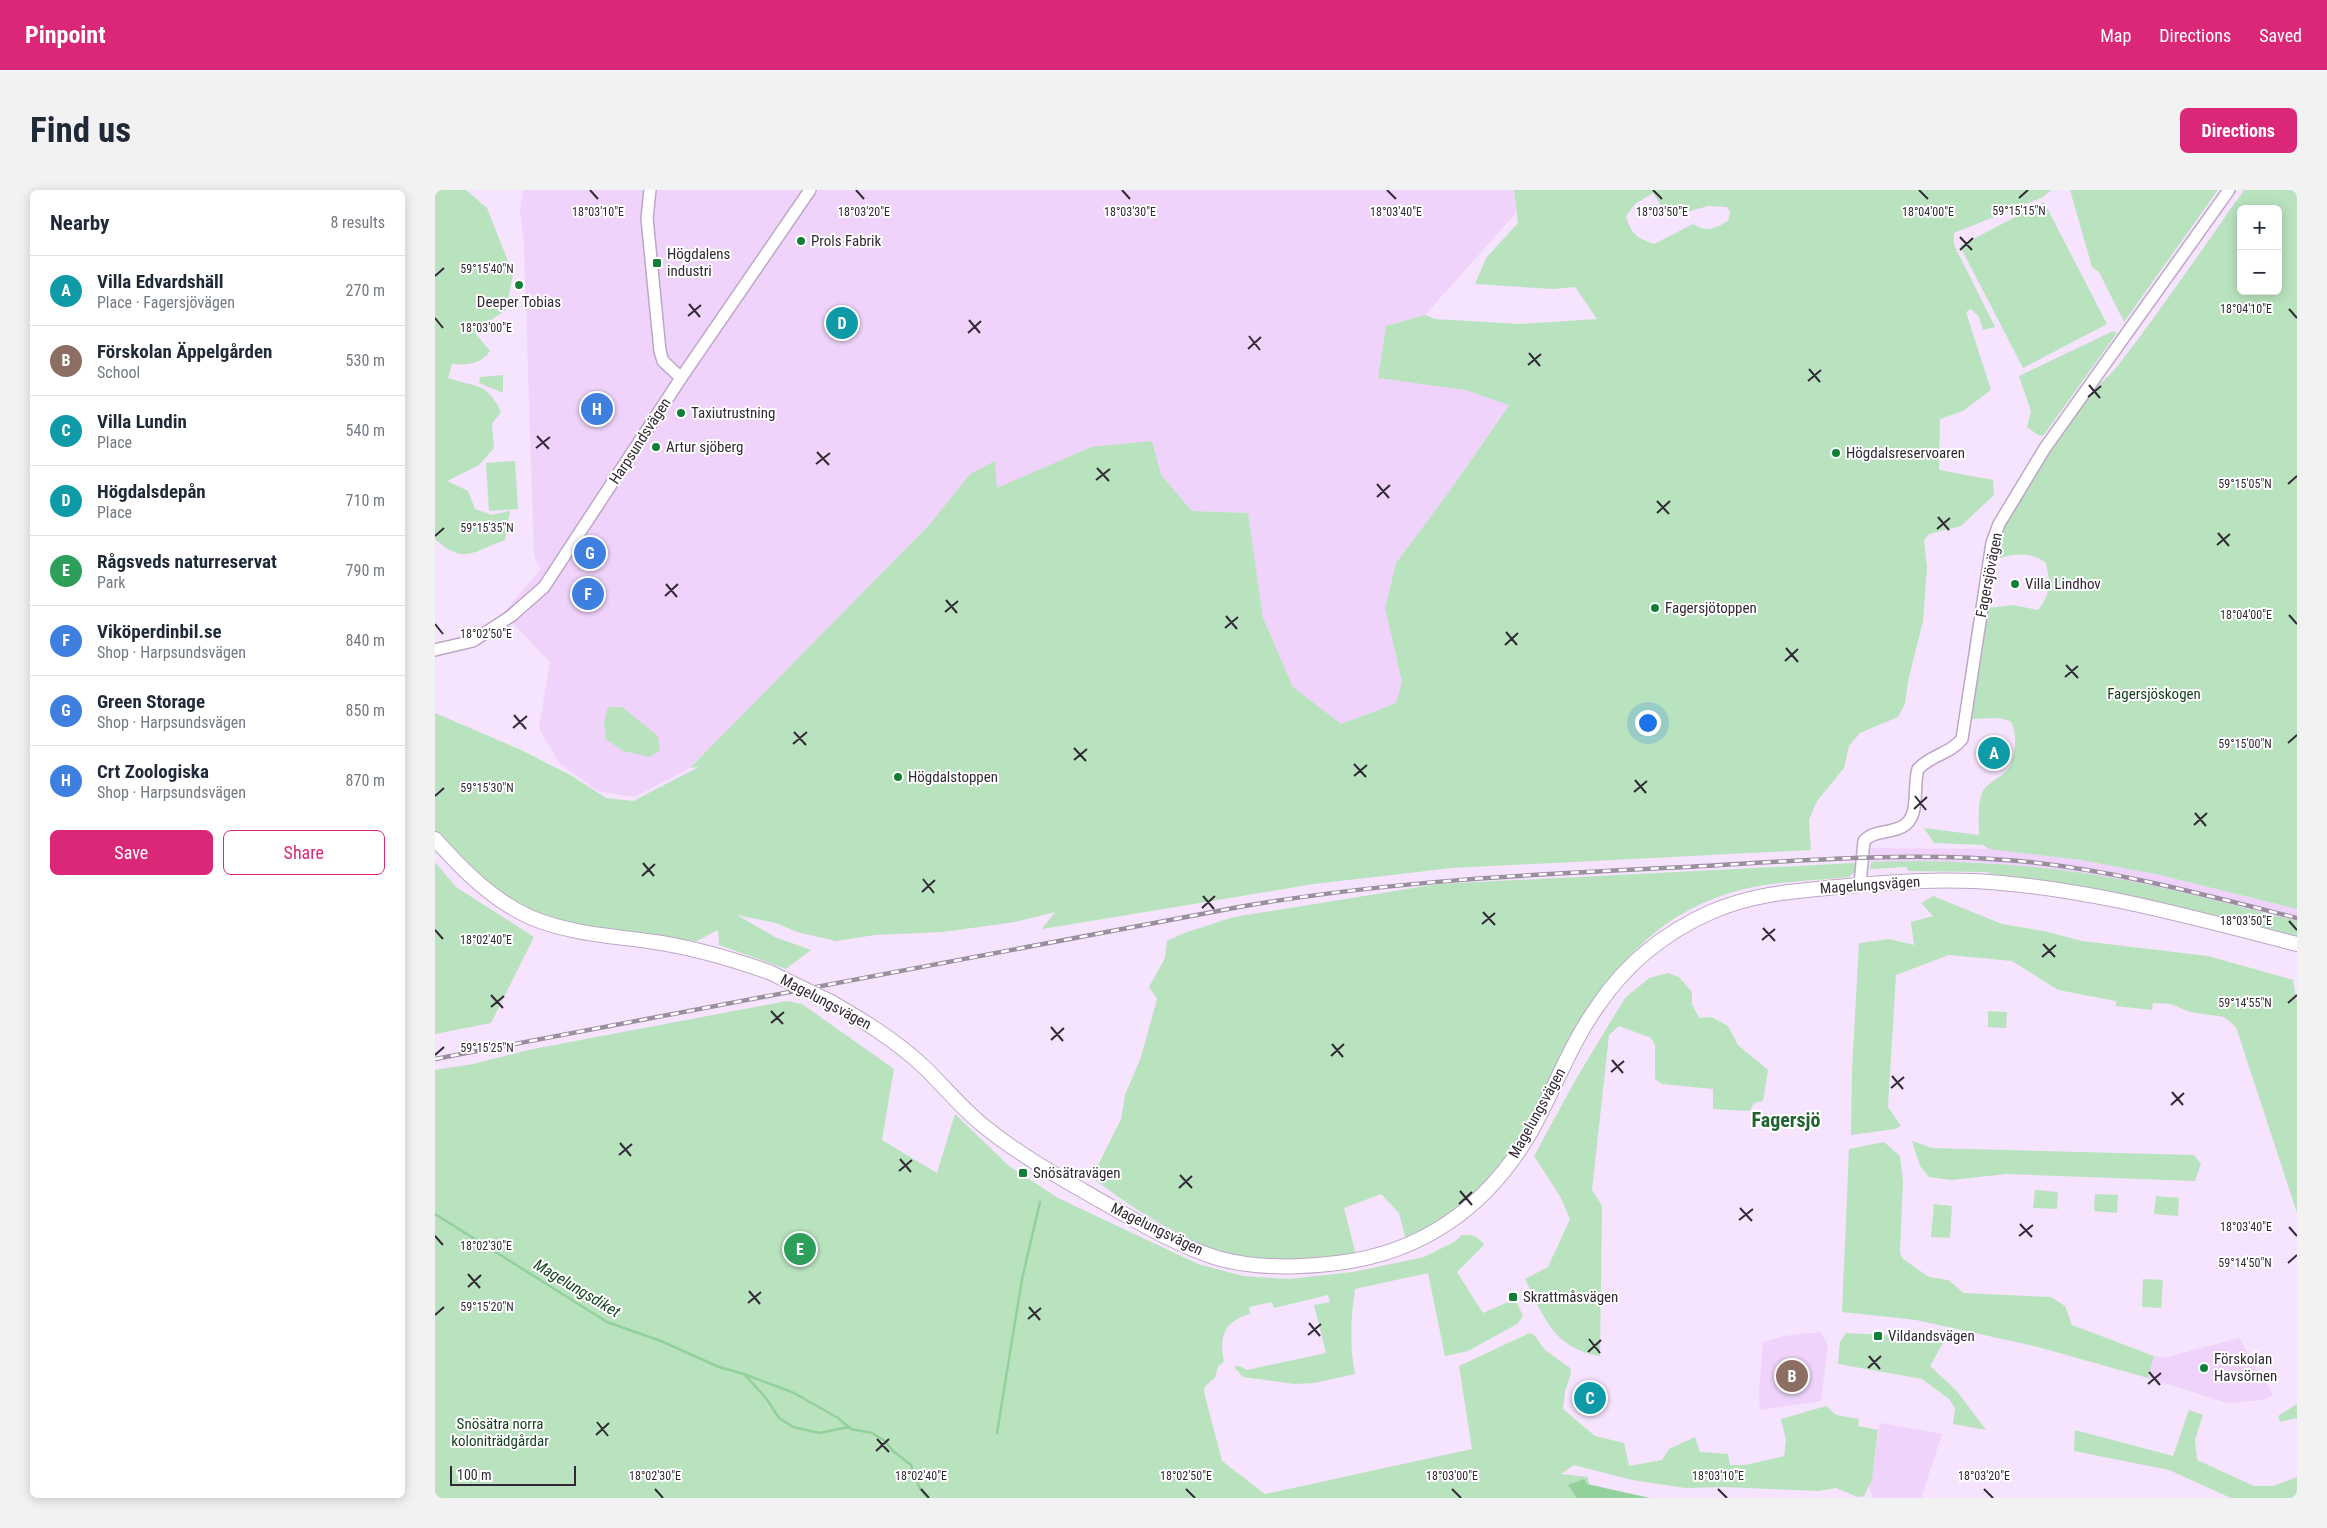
<!DOCTYPE html>
<html lang="en">
<head>
<meta charset="utf-8">
<style>
	:root { --surface:#fff; --page:#f2f2f3; --text:#1f2937; --muted:#747a83; --line:#e0e1e3; --accent:#db2777 }
	body { margin:0; font-family:"Roboto Condensed",sans-serif; background:var(--page); color:var(--text) }
	.controls { position:absolute; right:15px; top:15px; display:grid; overflow:hidden; border-radius:8px; box-shadow:0 2px 12px #0003 }
	.controls button { width:45px; height:45px; display:grid; place-items:center; padding:0; border:0; border-bottom:1px solid var(--line); background:var(--surface); color:var(--text); font:25px sans-serif }
	.scale { position:absolute; left:15px; bottom:12px; width:126px; box-sizing:border-box; padding-left:5px; border:2px solid #312935; border-top:0; font-size:14px; line-height:18px; white-space:nowrap; color:#312935; -webkit-text-stroke:4px #fff; paint-order:stroke }
	.you { position:absolute; left:1212px; top:532px; width:18px; height:18px; margin:-12px; border:4px solid #fff; border-radius:50%; background:#1a73e8; box-shadow:0 0 0 8px #1a73e833 }
	.badge { display:grid; place-items:center; width:32px; height:32px; border-radius:50%; background:var(--accent); color:#fff; font-size:16px; font-weight:700 }
	.pin { position:absolute; translate:-50% -50%; border:2px solid #fff; box-shadow:0 1px 5px #0006 }
	.list { margin:0; padding:0; list-style:none }
	h2 { display:flex; justify-content:space-between; align-items:center; height:65px; margin:0; padding:0 20px; font-size:21px }
	h2 small { font-size:16px; font-weight:400; color:var(--muted) }
	.list li { display:grid; grid-template-columns:32px 1fr auto; gap:15px; align-items:center; box-sizing:border-box; height:70px; padding:0 20px; border-top:1px solid var(--line) }
	.list b { display:block; font-size:19px; white-space:nowrap }
	.list p { margin:0; font-size:16px; white-space:nowrap; color:var(--muted) }
	.list em { font-size:16px; font-style:normal; color:var(--muted) }
	.actions { display:flex; gap:10px; padding:15px 20px }
	.actions a { flex:1; padding:11px 0; border:1px solid var(--accent); border-radius:8px; text-align:center; font-size:18px; color:var(--accent) }
	.actions .main { background:var(--accent); color:#fff }
	.map { position:relative; flex:none; width:1862px; height:1308px; overflow:hidden; border-radius:8px }
	header { display:flex; align-items:center; gap:30px; box-sizing:border-box; height:70px; padding:0 25px; background:var(--accent); color:#fff }
	header strong { font-size:24px }
	nav { display:flex; gap:28px; margin-inline-start:auto; font-size:18px }
	.intro { display:flex; align-items:center; justify-content:space-between; box-sizing:border-box; height:120px; padding:0 30px }
	h1 { margin:0; font-size:35px }
	.button { padding:12px 22px; border-radius:8px; background:var(--accent); color:#fff; font-size:18px; font-weight:700 }
	main { display:flex; gap:30px; padding:0 30px }
	aside { flex:1; background:var(--surface); border-radius:8px; box-shadow:0 2px 12px #0003 }
	.map>svg:first-child { display:block }
	.built { fill:#efd3fa }
	.green { fill:#b9e3be; fill-rule:evenodd }
	.water { fill:#93d19c }
	.lines { fill:none; stroke-linecap:round; stroke-linejoin:round }
	.stream { stroke:#93d19c; stroke-width:2.5 }
	.minor-casing { stroke:#bda7c6; stroke-width:14 }
	.major-casing { stroke:#bda7c6; stroke-width:16 }
	.minor { stroke:#fff; stroke-width:11 }
	.major { stroke:#fff; stroke-width:14 }
	.rail-casing { stroke:#9c8ea1; stroke-width:4.5 }
	.rail { stroke:#fff; stroke-width:2.5; stroke-dasharray:8; stroke-linecap:butt }
	.major-bridge-casing { stroke:#bda7c6; stroke-width:16; stroke-linecap:butt }
	.major-bridge { stroke:#fff; stroke-width:14 }
	.ticks { fill:none; stroke:#312935; stroke-width:2 }
	.poi-dot { fill:#118037; stroke:#fff; stroke-width:2 }
	.labels { text-anchor:middle; dominant-baseline:central; stroke-width:4; stroke-linejoin:round; paint-order:stroke }
	.poi-label { font-size:15px; fill:#312935; stroke:#fff; text-anchor:start }
	.street-label { font-size:15px; fill:#312935; stroke:#fff }
	.park-label { font-size:15px; fill:#0f3d1b; stroke:#fff }
	.water-label { font-size:16px; font-style:italic; fill:#184522; stroke:#fff }
	.district-label { font-size:20px; font-weight:bold; fill:#236232; stroke:#fff }
	.ticks-label { font-size:12px; text-anchor:middle; fill:#312935; stroke:#fff; stroke-width:4; stroke-linejoin:round; paint-order:stroke }
</style>
</head>
<body>
<header>
<strong>Pinpoint</strong>
<nav><a>Map</a><a>Directions</a><a>Saved</a></nav>
</header>
<div class="intro"><h1>Find us</h1><a class="button">Directions</a></div>
<main>
<aside>
<h2>Nearby<small>8 results</small></h2>
<ul class="list">
<li><span class="badge" style="background:#0f9aa8">A</span><div><b>Villa Edvardshäll</b><p>Place · Fagersjövägen</p></div><em>270 m</em></li>
<li><span class="badge" style="background:#8d6e63">B</span><div><b>Förskolan Äppelgården</b><p>School</p></div><em>530 m</em></li>
<li><span class="badge" style="background:#0f9aa8">C</span><div><b>Villa Lundin</b><p>Place</p></div><em>540 m</em></li>
<li><span class="badge" style="background:#0f9aa8">D</span><div><b>Högdalsdepån</b><p>Place</p></div><em>710 m</em></li>
<li><span class="badge" style="background:#2e9e5b">E</span><div><b>Rågsveds naturreservat</b><p>Park</p></div><em>790 m</em></li>
<li><span class="badge" style="background:#3f7fe0">F</span><div><b>Viköperdinbil.se</b><p>Shop · Harpsundsvägen</p></div><em>840 m</em></li>
<li><span class="badge" style="background:#3f7fe0">G</span><div><b>Green Storage</b><p>Shop · Harpsundsvägen</p></div><em>850 m</em></li>
<li><span class="badge" style="background:#3f7fe0">H</span><div><b>Crt Zoologiska</b><p>Shop · Harpsundsvägen</p></div><em>870 m</em></li>
</ul>
<div class="actions"><a class="main">Save</a><a>Share</a></div>
</aside>
<div class="map">
<svg width="1862" height="1308" viewBox="0 0 1862 1308">
	<rect width="100%" height="100%" fill="#f6e3fd"/>
	<g class="built">
		<polygon points="88,0 1079,0 1081,23 990,125 951,136 943,188 1030,200 1074,214 1019,295 961,373 950,418 967,492 961,513 905,534 858,497 828,428 813,323 757,321 726,285 656,257 561,299 535,284 495,334 255,578 200,607 163,601 125,574 104,538 115,472 68,423 106,379 99,367 89,53 85,21"/>
		<polygon points="1436,658 1554,659 1646,670 1725,685 1862,719 1862,731 1743,702 1640,682 1541,672 1436,672"/>
		<polygon points="1385,1142 1393,1155 1386,1211 1325,1220 1324,1202 1328,1152 1349,1146"/>
		<polygon points="1804,1148 1838,1205 1828,1210 1793,1213 1713,1188 1719,1166 1729,1168"/>
		<polygon points="1445,1233 1507,1244 1486,1308 1438,1308 1434,1296 1437,1290"/>
	</g>
	<g class="green">
		<path d="M0,0H31L52,18L78,84L71,120L56,130L41,133L40,143L55,161C45,175 33,175 17,174L13,188C42,198 51,191 66,222L57,234L59,258L44,275L12,291L33,301L40,319L57,325L75,321L70,350C37,362 29,375 0,349Z"/>
		<path d="M1079,0H1616L1608,7L1519,43V55L1560,137L1548,140L1544,127L1536,119L1531,122L1556,200L1528,221L1505,229L1504,280L1558,290L1559,305L1526,336L1494,344L1489,350L1492,378L1488,431L1473,491L1470,514L1463,527L1425,543L1414,556L1409,578L1382,611L1374,630L1376,660L1017,678L879,694L607,739L620,722L580,732L508,742L440,745L401,751L362,742L341,733L302,725L340,747L376,760L351,779L284,755L283,740L262,751L145,738L109,728L76,711L20,665L0,645V523L86,560L137,586L171,608L198,611L264,577L255,578L495,334L535,284L560,271L562,298L656,257L717,251L726,285L757,321L813,323L828,428L858,497L906,534L961,513L967,492L950,418L961,373L1019,295L1074,215L1030,200L943,188L951,136L990,125L1000,129L1084,134L1162,129L1140,97L1118,99L1040,94L1051,68L1083,33ZM1218,3L1225,14L1242,25L1273,16L1292,17L1295,22L1293,31C1281,38 1271,43 1258,34L1219,54C1202,48 1196,44 1191,26L1200,14Z"/>
		<polygon points="1635,0 1783,0 1689,132 1664,82 1657,77"/>
		<path d="M1809,0H1862V719L1725,685L1646,670L1554,659L1548,655L1499,653L1489,638L1544,645C1544,633 1542,610 1549,599C1555,591 1567,587 1573,579C1581,567 1583,542 1575,531L1564,528L1537,529L1553,418L1578,415L1603,420C1616,405 1616,390 1610,372C1593,361 1577,364 1559,370C1565,328 1624,245 1651,209C1661,196 1675,186 1685,173C1728,117 1768,58 1809,0ZM1806,19H1843V101H1806Z"/>
		<polygon points="1609,12 1672,134 1588,178 1525,56"/>
		<polygon points="1678,141 1682,143 1608,246 1603,245 1592,237 1596,221 1584,186"/>
		<polygon points="68,185 68,203 44,193 45,187"/>
		<polygon points="80,271 83,319 54,321 51,273"/>
		<polygon points="173,517 187,517 223,546 225,560 215,567 188,561 171,549 169,532"/>
		<path d="M1481,671C1534,672 1587,674 1640,682C1715,692 1789,713 1862,731V747L1741,718L1609,691L1561,686L1551,682L1473,681L1472,677L1435,679L1436,672Z"/>
		<polygon points="0,672 21,697 99,747 56,833 0,844"/>
		<path d="M1420,673V682L1414,687C1378,691 1340,691 1305,700C1199,728 1156,811 1109,900C1098,920 1089,942 1077,960C1049,1000 1013,1027 971,1050L964,1023L946,1004L909,1018L921,1065C885,1068 846,1075 811,1068C764,1060 694,1018 657,987L686,929L690,905L706,867L722,809L714,797L730,768L732,751L752,742L799,727L1003,694Z"/>
		<polygon points="1498,706 1567,734 1613,742 1647,751 1773,766 1858,790 1862,812 1862,1023 1801,837 1789,827 1755,822 1736,814 1718,813 1717,820 1681,816 1681,811 1623,800 1577,771 1514,765 1461,785 1453,917 1466,936 1460,939 1416,945 1417,880 1424,753 1454,749 1479,755 1476,732 1498,726 1486,713"/>
		<path d="M1233,783L1244,787L1257,802V814L1264,828L1276,827L1293,836L1303,855L1333,880L1328,911L1319,913L1315,921L1278,919V899L1227,894L1220,889V855L1216,848L1184,836L1174,845L1157,1000L1167,1016L1165,1166C1118,1158 1109,1127 1090,1089L1113,1077L1135,1029L1125,1006L1099,966L1141,889L1190,808L1214,788Z"/>
		<path d="M352,811L367,814L459,879L447,950L502,983L520,924L574,976L623,1008L763,1074L808,1086L854,1089L918,1082L989,1067L1021,1051L1026,1045C1038,1045 1042,1045 1049,1055L1022,1082L1048,1123L1080,1109L1088,1126L1082,1134L1033,1161L1010,1166L993,1083L920,1099C916,1128 914,1155 920,1184L879,1193L860,1194L808,1187L799,1177L804,1176L812,1180L891,1163L879,1115L895,1112L893,1105L839,1118L837,1112L814,1117L815,1124C788,1131 784,1148 789,1172L783,1176L780,1188L770,1196L769,1202L787,1271L830,1304L1037,1259L1024,1176L1095,1143L1100,1146L1110,1160L1135,1178L1136,1183L1130,1202L1128,1219L1160,1246L1189,1253L1194,1276L1227,1270L1234,1259L1260,1247L1265,1262L1293,1264L1295,1275H1310L1349,1266L1351,1250L1346,1229L1391,1216L1401,1225L1424,1229L1423,1236L1443,1240L1437,1290L1429,1306L1423,1307L1401,1298L1383,1301L1287,1297L1250,1298L1197,1290L1139,1275L1126,1284L1153,1287L1156,1308H0V880L38,874L98,859Z"/>
		<polygon points="1553,821 1572,822 1571,838 1553,837"/>
		<polygon points="1477,951 1497,958 1759,965 1766,974 1760,991 1572,984 1516,990 1494,987 1485,976"/>
		<polygon points="1449,952 1465,966 1468,992 1465,1063 1468,1069 1494,1087 1513,1090 1529,1103 1616,1107 1630,1116 1637,1135 1719,1166 1713,1188 1603,1157 1481,1130 1407,1122 1414,959"/>
		<polygon points="1600,1000 1623,1002 1622,1019 1598,1018"/>
		<polygon points="1660,1004 1683,1005 1682,1023 1659,1021"/>
		<polygon points="1721,1006 1744,1008 1743,1026 1719,1024"/>
		<polygon points="1499,1014 1517,1016 1515,1048 1496,1047"/>
		<polygon points="1708,1089 1728,1090 1726,1118 1707,1117"/>
		<polygon points="1411,1143 1473,1146 1508,1153 1495,1176 1521,1200 1551,1240 1518,1234 1520,1218 1514,1209 1487,1189 1403,1174 1405,1152"/>
		<polygon points="1862,1214 1862,1228 1845,1232 1843,1226"/>
		<polygon points="1754,1220 1768,1225 1760,1250 1762,1270 1819,1296 1838,1296 1862,1287 1862,1308 1796,1308 1734,1280 1639,1261 1640,1240 1738,1266"/>
	</g>
	<polygon class="water" points="1149,1289 1152,1294 1215,1308 1142,1308 1133,1295"/>
	<g class="lines">
		<g class="stream">
			<polyline points="0,1024 172,1132 226,1151 284,1177 309,1184 359,1203 403,1228 416,1239 437,1243 450,1251 458,1261 476,1275 485,1299 493,1308"/>
			<polyline points="310,1185 331,1208 344,1228 358,1237 384,1243 414,1237"/>
			<polyline points="562,1243 587,1089 605,1012"/>
		</g>
		<g class="minor-casing">
			<g id="minor">
				<polyline points="215,0 212,28 225,161 228,171 246,188"/>
				<polyline points="0,460 38,451 76,426 109,397 246,188 375,0"/>
				<path d="M1425,695L1429,651C1442,636 1470,648 1478,623C1482,609 1479,593 1483,579C1496,565 1515,564 1527,549L1557,353L1564,334L1610,258L1794,0"/>
			</g>
		</g>
		<g class="major-casing">
			<g id="major">
				<path d="M0,649C28,680 58,711 97,728C136,744 179,746 220,752C260,758 297,769 334,782"/>
				<path d="M396,812C429,831 460,850 488,876C509,896 527,919 550,937C586,966 626,988 666,1011C703,1032 741,1055 782,1068C821,1079 862,1078 902,1073C987,1063 1052,1017 1095,943C1119,901 1135,854 1164,814C1192,773 1231,742 1276,722C1317,704 1359,701 1402,697C1448,692 1495,689 1540,691C1650,697 1756,727 1862,754"/>
			</g>
		</g>
		<use href="#minor" class="minor"/>
		<use href="#major" class="major"/>
		<g class="rail-casing">
			<path id="rail" d="M0,869L804,717C952,691 1101,684 1252,677C1362,671 1473,661 1584,671C1679,680 1770,705 1862,728"/>
		</g>
		<use href="#rail" class="rail"/>
		<g class="major-bridge-casing">
			<polyline id="major-bridge" points="334,782 396,812"/>
		</g>
		<use href="#major-bridge" class="major-bridge"/>
	</g>
	<path class="ticks" d="M155,0L163,9M421,0L429,9M687,0L695,9M952,0L961,9M1218,0L1227,9M1484,0L1493,9M1584,8L1593,0M1525,47L1537,60M1525,60L1538,48M0,86L9,78M254,114L265,127M1854,119L1862,128M253,126L266,115M0,128L8,138M534,130L545,143M533,143L546,131M814,146L825,160M813,159L826,147M1094,163L1105,176M1093,175L1106,164M1374,179L1385,192M1373,191L1386,180M1654,195L1665,208M1653,207L1666,196M102,246L114,259M101,258L115,247M382,262L394,275M381,274L395,263M662,278L674,291M661,290L675,279M942,294L954,308M1853,294L1862,286M942,307L955,295M1222,311L1234,324M1222,323L1235,311M1503,327L1514,340M1502,339L1515,328M1783,343L1794,356M0,346L9,338M1782,355L1795,344M231,394L242,407M230,406L243,394M511,410L522,423M510,422L523,411M1854,425L1862,434M791,426L802,439M0,434L8,444M790,438L803,427M1071,442L1082,455M1070,455L1083,443M1351,458L1363,472M1350,471L1363,459M1631,475L1643,488M1630,487L1643,476M79,525L91,539M78,538L92,526M359,542L371,555M1853,553L1862,545M358,554L372,542M639,558L651,571M639,570L652,559M919,574L931,587M919,586L932,575M1200,590L1211,603M1199,602L1212,591M0,606L9,598M1480,606L1491,620M1479,619L1492,607M1760,623L1771,636M1759,635L1772,623M208,673L219,686M207,686L220,674M488,689L499,703M487,702L500,690M768,706L779,719M767,718L780,706M1048,722L1060,735M1854,731L1862,740M1047,734L1060,723M1328,738L1340,751M0,740L8,749M1327,750L1340,739M1608,754L1620,767M1607,767L1621,755M56,805L68,818M1853,813L1862,805M56,817L69,806M336,821L348,834M336,833L349,822M616,837L628,851M616,850L629,838M897,854L908,867M0,865L9,857M896,866L909,854M1177,870L1188,883M1176,882L1189,871M1457,886L1468,899M1456,898L1469,887M1737,902L1748,915M1736,915L1749,903M185,953L196,966M184,965L197,954M465,969L476,982M464,981L477,970M745,985L757,998M744,998L757,986M1025,1001L1037,1015M1024,1014L1037,1002M1305,1018L1317,1031M1304,1030L1318,1019M1585,1034L1597,1047M1854,1037L1862,1046M0,1046L8,1055M1584,1046L1598,1035M1853,1073L1862,1065M33,1084L45,1098M33,1097L46,1085M314,1101L325,1114M313,1113L326,1102M594,1117L605,1130M0,1125L9,1117M593,1129L606,1118M874,1133L885,1146M873,1145L886,1134M1154,1149L1165,1163M1153,1162L1166,1150M1434,1166L1445,1179M1433,1178L1446,1166M1714,1182L1725,1195M1713,1194L1726,1183M162,1232L173,1246M161,1245L174,1233M442,1249L454,1262M441,1261L454,1249M220,1299L228,1308M486,1299L494,1308M751,1299L760,1308M1017,1299L1026,1308M1283,1299L1292,1308M1549,1299L1558,1308"/>
	<g class="poi-dot">
		<circle cx="366" cy="51" r="5"/>
		<rect x="217" y="68" width="10" height="10" rx="2.5"/>
		<circle cx="84" cy="95" r="5"/>
		<circle cx="246" cy="223" r="5"/>
		<circle cx="221" cy="257" r="5"/>
		<circle cx="1401" cy="263" r="5"/>
		<circle cx="1580" cy="394" r="5"/>
		<circle cx="1220" cy="418" r="5"/>
		<circle cx="463" cy="587" r="5"/>
		<rect x="583" y="978" width="10" height="10" rx="2.5"/>
		<rect x="1073" y="1102" width="10" height="10" rx="2.5"/>
		<rect x="1438" y="1141" width="10" height="10" rx="2.5"/>
		<circle cx="1769" cy="1178" r="5"/>
	</g>
	<g class="labels">
		<g class="poi-label">
			<text x="376" y="51">Prols Fabrik</text>
			<text x="232" y="64">Högdalens<tspan x="232" dy="17">industri</tspan></text>
			<text x="84" y="112" text-anchor="middle">Deeper Tobias</text>
			<text x="256" y="223">Taxiutrustning</text>
			<text x="231" y="257">Artur sjöberg</text>
			<text x="1411" y="263">Högdalsreservoaren</text>
			<text x="1590" y="394">Villa Lindhov</text>
			<text x="1230" y="418">Fagersjötoppen</text>
			<text x="473" y="587">Högdalstoppen</text>
			<text x="598" y="983">Snösätravägen</text>
			<text x="1088" y="1107">Skrattmåsvägen</text>
			<text x="1453" y="1146">Vildandsvägen</text>
			<text x="1779" y="1169">Förskolan<tspan x="1779" dy="17">Havsörnen</tspan></text>
		</g>
		<g class="street-label">
			<text transform="translate(205 251) rotate(-57)">Harpsundsvägen</text>
			<text transform="translate(1554 385) rotate(-79)">Fagersjövägen</text>
			<text transform="translate(1435 695) rotate(-4)">Magelungsvägen</text>
			<text transform="translate(391 812) rotate(28)">Magelungsvägen</text>
			<text transform="translate(1102 923) rotate(-61)">Magelungsvägen</text>
			<text transform="translate(722 1039) rotate(26)">Magelungsvägen</text>
		</g>
		<g class="park-label">
			<text x="1719" y="504">Fagersjöskogen</text>
			<text x="65" y="1234">Snösätra norra<tspan x="65" dy="17">koloniträdgårdar</tspan></text>
		</g>
		<g class="water-label">
			<text transform="translate(142 1098) rotate(31)">Magelungsdiket</text>
		</g>
		<g class="district-label">
			<text x="1351" y="930">Fagersjö</text>
		</g>
	</g>
	<g class="ticks-label">
		<text x="1584" y="25">59°15'15"N</text>
		<text x="163" y="26">18°03'10"E</text>
		<text x="429" y="26">18°03'20"E</text>
		<text x="695" y="26">18°03'30"E</text>
		<text x="961" y="26">18°03'40"E</text>
		<text x="1227" y="26">18°03'50"E</text>
		<text x="1493" y="26">18°04'00"E</text>
		<text x="52" y="83">59°15'40"N</text>
		<text x="1811" y="123">18°04'10"E</text>
		<text x="51" y="142">18°03'00"E</text>
		<text x="1810" y="298">59°15'05"N</text>
		<text x="52" y="342">59°15'35"N</text>
		<text x="1811" y="429">18°04'00"E</text>
		<text x="51" y="448">18°02'50"E</text>
		<text x="1810" y="558">59°15'00"N</text>
		<text x="52" y="602">59°15'30"N</text>
		<text x="1811" y="735">18°03'50"E</text>
		<text x="51" y="754">18°02'40"E</text>
		<text x="1810" y="817">59°14'55"N</text>
		<text x="52" y="862">59°15'25"N</text>
		<text x="1811" y="1041">18°03'40"E</text>
		<text x="51" y="1060">18°02'30"E</text>
		<text x="1810" y="1077">59°14'50"N</text>
		<text x="52" y="1121">59°15'20"N</text>
		<text x="220" y="1290">18°02'30"E</text>
		<text x="486" y="1290">18°02'40"E</text>
		<text x="751" y="1290">18°02'50"E</text>
		<text x="1017" y="1290">18°03'00"E</text>
		<text x="1283" y="1290">18°03'10"E</text>
		<text x="1549" y="1290">18°03'20"E</text>
	</g>
</svg>
<div class="controls">
<button>+</button>
<button>−</button>
</div>
<div class="scale">100 m</div>
<div class="you"></div>
<div class="pin badge" style="left:1559px;top:563px;background:#0f9aa8">A</div>
<div class="pin badge" style="left:1357px;top:1186px;background:#8d6e63">B</div>
<div class="pin badge" style="left:1155px;top:1208px;background:#0f9aa8">C</div>
<div class="pin badge" style="left:407px;top:133px;background:#0f9aa8">D</div>
<div class="pin badge" style="left:365px;top:1059px;background:#2e9e5b">E</div>
<div class="pin badge" style="left:153px;top:404px;background:#3f7fe0">F</div>
<div class="pin badge" style="left:155px;top:363px;background:#3f7fe0">G</div>
<div class="pin badge" style="left:162px;top:219px;background:#3f7fe0">H</div>
</div>
</main>
</body>
</html>
